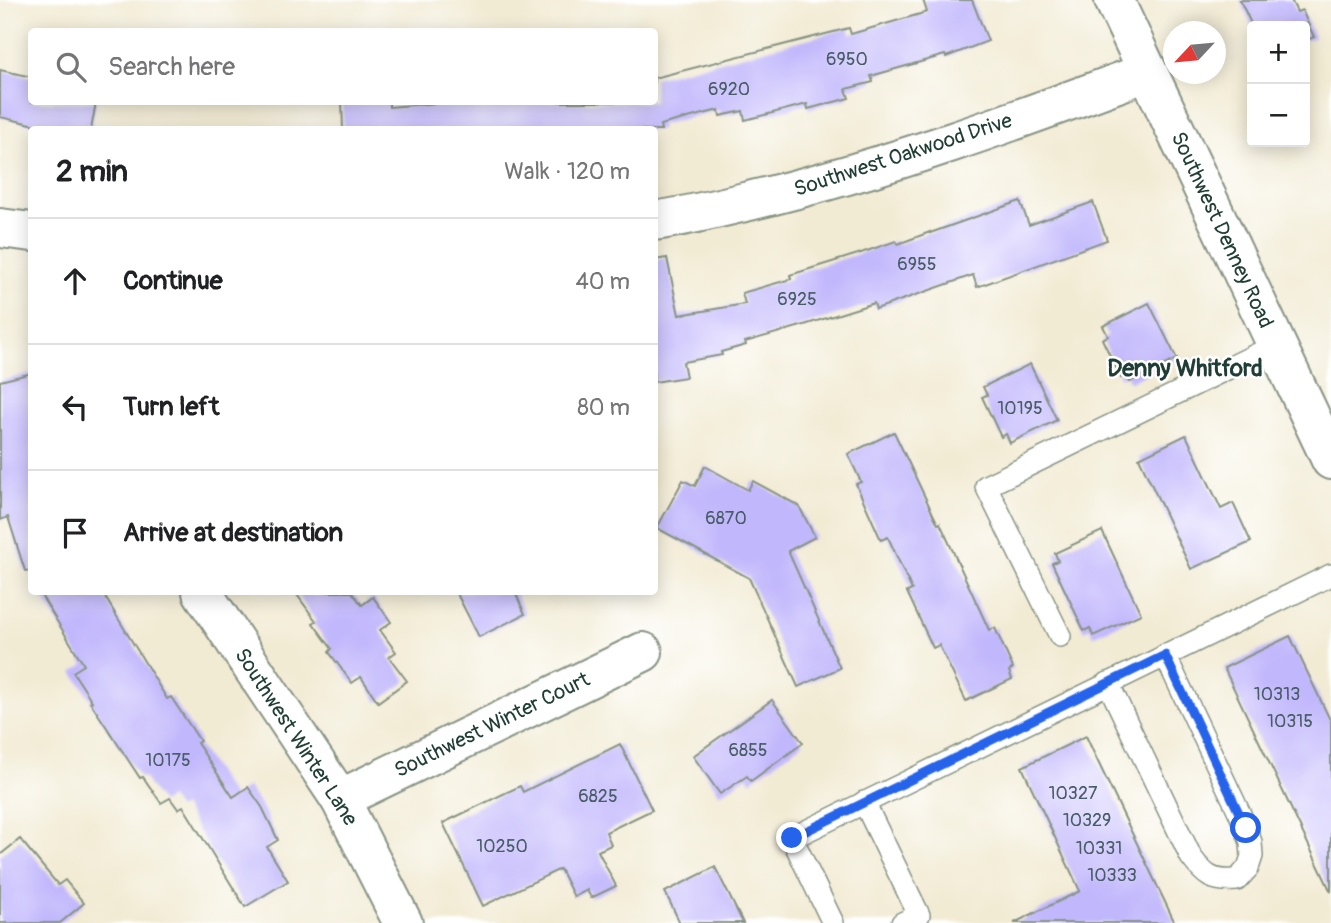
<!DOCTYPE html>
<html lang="en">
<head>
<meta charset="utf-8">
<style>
	:root { --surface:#fff; --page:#f6f6f6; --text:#202124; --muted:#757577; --line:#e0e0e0 }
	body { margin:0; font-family:Pangolin,sans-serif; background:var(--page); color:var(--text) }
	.controls { position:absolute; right:21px; top:21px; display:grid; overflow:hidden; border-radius:7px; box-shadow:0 4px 18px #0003 }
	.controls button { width:63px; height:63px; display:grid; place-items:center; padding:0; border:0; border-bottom:2px solid var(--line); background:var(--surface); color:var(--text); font:35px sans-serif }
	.compass { position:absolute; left:1163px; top:21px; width:63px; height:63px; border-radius:50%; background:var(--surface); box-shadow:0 4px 18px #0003; rotate:244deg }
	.stop { position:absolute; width:21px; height:21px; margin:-16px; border:5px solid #2563eb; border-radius:50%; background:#fff }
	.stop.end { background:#2563eb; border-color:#fff; box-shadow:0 2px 7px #0008 }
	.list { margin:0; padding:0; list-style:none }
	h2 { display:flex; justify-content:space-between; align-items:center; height:91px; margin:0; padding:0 28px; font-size:30px }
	h2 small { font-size:23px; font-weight:400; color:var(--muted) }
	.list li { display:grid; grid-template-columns:46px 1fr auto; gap:21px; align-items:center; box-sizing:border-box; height:126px; padding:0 28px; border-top:2px solid var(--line) }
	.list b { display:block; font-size:26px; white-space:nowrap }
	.list em { font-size:23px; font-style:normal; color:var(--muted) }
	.icon { flex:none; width:38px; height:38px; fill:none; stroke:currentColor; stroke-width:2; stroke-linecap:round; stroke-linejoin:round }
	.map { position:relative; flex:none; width:1331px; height:923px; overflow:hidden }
	.search { position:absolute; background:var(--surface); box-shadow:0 4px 18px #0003; left:28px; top:28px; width:630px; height:77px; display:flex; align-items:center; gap:18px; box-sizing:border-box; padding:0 24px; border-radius:7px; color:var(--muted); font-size:26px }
	.panel { position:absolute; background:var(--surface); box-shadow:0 4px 18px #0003; left:28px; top:126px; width:630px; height:469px; border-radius:7px }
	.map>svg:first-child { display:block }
	.building { fill:#c1b7fc }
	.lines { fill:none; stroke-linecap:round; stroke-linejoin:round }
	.service-casing { stroke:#889484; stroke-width:24 }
	.minor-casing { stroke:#889484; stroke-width:42 }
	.tertiary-casing { stroke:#889484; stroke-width:42 }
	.service { stroke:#fff; stroke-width:21 }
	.minor { stroke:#fff; stroke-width:38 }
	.tertiary { stroke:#fff; stroke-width:38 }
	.route { stroke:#2563eb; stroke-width:9 }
	.labels { text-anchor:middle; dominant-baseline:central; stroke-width:5; stroke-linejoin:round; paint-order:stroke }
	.number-label { font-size:18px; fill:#485c66 }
	.street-label { font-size:21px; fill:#1f3d34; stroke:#fff }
	.quarter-label { font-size:24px; font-weight:bold; fill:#1f3d34; stroke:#fff }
</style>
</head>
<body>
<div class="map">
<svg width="1331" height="923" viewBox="0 0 1331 923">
	<rect width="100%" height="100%" fill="#fff"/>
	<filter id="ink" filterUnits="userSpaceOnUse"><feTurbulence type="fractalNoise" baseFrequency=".0143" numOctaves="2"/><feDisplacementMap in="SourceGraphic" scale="14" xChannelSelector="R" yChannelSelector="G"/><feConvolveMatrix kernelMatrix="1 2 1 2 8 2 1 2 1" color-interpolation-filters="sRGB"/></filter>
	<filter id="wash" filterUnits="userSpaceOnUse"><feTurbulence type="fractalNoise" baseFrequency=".00686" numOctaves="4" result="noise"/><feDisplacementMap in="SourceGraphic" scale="28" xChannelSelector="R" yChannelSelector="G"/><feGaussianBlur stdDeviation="1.57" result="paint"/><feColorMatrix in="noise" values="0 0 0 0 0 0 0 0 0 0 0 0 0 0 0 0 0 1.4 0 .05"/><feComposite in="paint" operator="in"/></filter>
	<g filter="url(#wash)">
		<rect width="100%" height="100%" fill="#f2ebd4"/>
		<g id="blocks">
			<g class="building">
				<polygon points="923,0 972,0 988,41 946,57 945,55 871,76 873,82 846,89 849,98 808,109 807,104 745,120 743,111 720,116 719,110 660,125 661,130 343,130 342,102 389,102 389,107 451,102 654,102 654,78 849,28 851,34 927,12"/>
				<polygon points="1240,0 1291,0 1297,12 1302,10 1314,37 1305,41 1305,26 1252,26"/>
				<polygon points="0,70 32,77 32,102 96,102 91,130 58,130 0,117"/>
				<polygon points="1020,201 1029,225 1093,202 1107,240 977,287 973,275 876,309 874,303 801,326 745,342 746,345 721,352 722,355 683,362 686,377 654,382 654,260 667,258 679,315 745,304 742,293 791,279 790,275 858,254 896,241 898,244 930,232 930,233"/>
				<polygon points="1149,303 1177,359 1130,382 1126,375 1121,378 1102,339 1108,336 1103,326"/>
				<polygon points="1030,364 1057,420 1010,443 1006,434 1001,437 982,397 987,395 983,387"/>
				<polygon points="32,373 32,570 25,571 8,517 0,520 0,381"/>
				<polygon points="894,432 933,514 938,524 940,523 989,630 995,628 1013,668 1009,671 1012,679 966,701 939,645 933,648 907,592 912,590 888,537 881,540 856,484 861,482 848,454"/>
				<polygon points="1186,435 1221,509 1233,503 1251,542 1191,569 1139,458"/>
				<polygon points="705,466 748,490 753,481 799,506 815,537 788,551 840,668 798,687 749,578 657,528 683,480 695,486"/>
				<polygon points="1102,531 1141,614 1093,636 1090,628 1084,631 1052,563 1058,561 1055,553"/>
				<polygon points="39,592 102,592 167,699 171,697 200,741 197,743 233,797 248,787 262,807 278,840 267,847 288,881 245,907 183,806 178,809 170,798 161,803 143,777 140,778 90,702 92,701 73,672 84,665"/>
				<polygon points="295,592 352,592 362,605 373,597 391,622 380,630 396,652 389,657 407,681 378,702 361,677 352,683 329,652 332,649 313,623 316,621"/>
				<polygon points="456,592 515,592 525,614 479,637"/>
				<polygon points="1290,636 1331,722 1331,892 1224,668"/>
				<polygon points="772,700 803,743 751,781 747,776 720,794 693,756"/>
				<polygon points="1086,736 1099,764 1175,923 1014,923 1080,891 1022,767"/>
				<polygon points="620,744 652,810 606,832 611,845 598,851 616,886 591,898 587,890 574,897 560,869 483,906 443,823 520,786 523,792"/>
				<polygon points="20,839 58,885 65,880 84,903 60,923 0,923 0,855"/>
				<polygon points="715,867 743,923 680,923 665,892"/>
			</g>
		</g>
	</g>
	<g filter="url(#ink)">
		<use href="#blocks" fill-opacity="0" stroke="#889484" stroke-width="2"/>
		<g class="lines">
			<g class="service-casing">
				<g id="service">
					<polyline points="1060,636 986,486 1276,345"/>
					<path d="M1108,683L1191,857C1205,876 1212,882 1237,880L1248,868L1252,856L1251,842L1240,814L1165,655"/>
					<polyline points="864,802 919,915 902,923"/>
					<polyline points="833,923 792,838 1331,575"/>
				</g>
			</g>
			<g class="minor-casing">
				<g id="minor">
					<path d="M654,221C688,216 720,208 753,200C888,168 1018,120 1147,72"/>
					<polyline points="0,228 32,232"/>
					<polyline points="202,592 340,799 403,923"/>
					<polyline points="340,799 643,652"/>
				</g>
			</g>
			<g class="tertiary-casing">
				<polyline id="tertiary" points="1114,0 1331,460"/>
			</g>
			<use href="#service" class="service"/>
			<use href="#minor" class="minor"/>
			<use href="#tertiary" class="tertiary"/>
		</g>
	</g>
	<g class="lines" filter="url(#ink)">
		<polyline class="route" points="792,838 1165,655 1246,828"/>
	</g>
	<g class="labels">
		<g class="number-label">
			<text x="847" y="59">6950</text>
			<text x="729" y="89">6920</text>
			<text x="917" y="264">6955</text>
			<text x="797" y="299">6925</text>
			<text x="1020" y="408">10195</text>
			<text x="726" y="518">6870</text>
			<text x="1277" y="694">10313</text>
			<text x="1290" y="721">10315</text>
			<text x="748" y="750">6855</text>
			<text x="168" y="760">10175</text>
			<text x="1073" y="793">10327</text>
			<text x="598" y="796">6825</text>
			<text x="1087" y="820">10329</text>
			<text x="502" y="846">10250</text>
			<text x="1099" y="848">10331</text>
			<text x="1112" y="875">10333</text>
		</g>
		<g class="street-label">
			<text transform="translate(903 155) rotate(-18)">Southwest Oakwood Drive</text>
			<text transform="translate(1222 230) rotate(65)">Southwest Denney Road</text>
			<text transform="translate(492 725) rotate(-26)">Southwest Winter Court</text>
			<text transform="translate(296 737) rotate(57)">Southwest Winter Lane</text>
		</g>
		<g class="quarter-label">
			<text x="1185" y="368">Denny Whitford</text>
		</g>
	</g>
</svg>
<div class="controls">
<button>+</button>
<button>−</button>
</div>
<svg class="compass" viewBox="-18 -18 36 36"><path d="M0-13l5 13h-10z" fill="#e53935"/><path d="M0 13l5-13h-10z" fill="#757577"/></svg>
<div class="stop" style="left:1246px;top:828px"></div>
<div class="stop end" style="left:792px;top:838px"></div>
<div class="search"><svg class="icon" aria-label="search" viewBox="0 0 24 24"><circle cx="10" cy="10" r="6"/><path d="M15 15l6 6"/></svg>Search here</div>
<section class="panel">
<h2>2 min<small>Walk · 120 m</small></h2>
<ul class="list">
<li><svg class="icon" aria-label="ahead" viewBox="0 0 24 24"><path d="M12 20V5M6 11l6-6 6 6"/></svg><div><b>Continue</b></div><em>40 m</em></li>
<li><svg class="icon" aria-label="left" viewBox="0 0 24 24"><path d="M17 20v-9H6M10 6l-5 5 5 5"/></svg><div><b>Turn left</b></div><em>80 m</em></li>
<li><svg class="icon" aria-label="arrive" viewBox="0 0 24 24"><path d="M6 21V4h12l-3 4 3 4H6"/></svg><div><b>Arrive at destination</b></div></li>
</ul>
</section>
</div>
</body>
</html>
